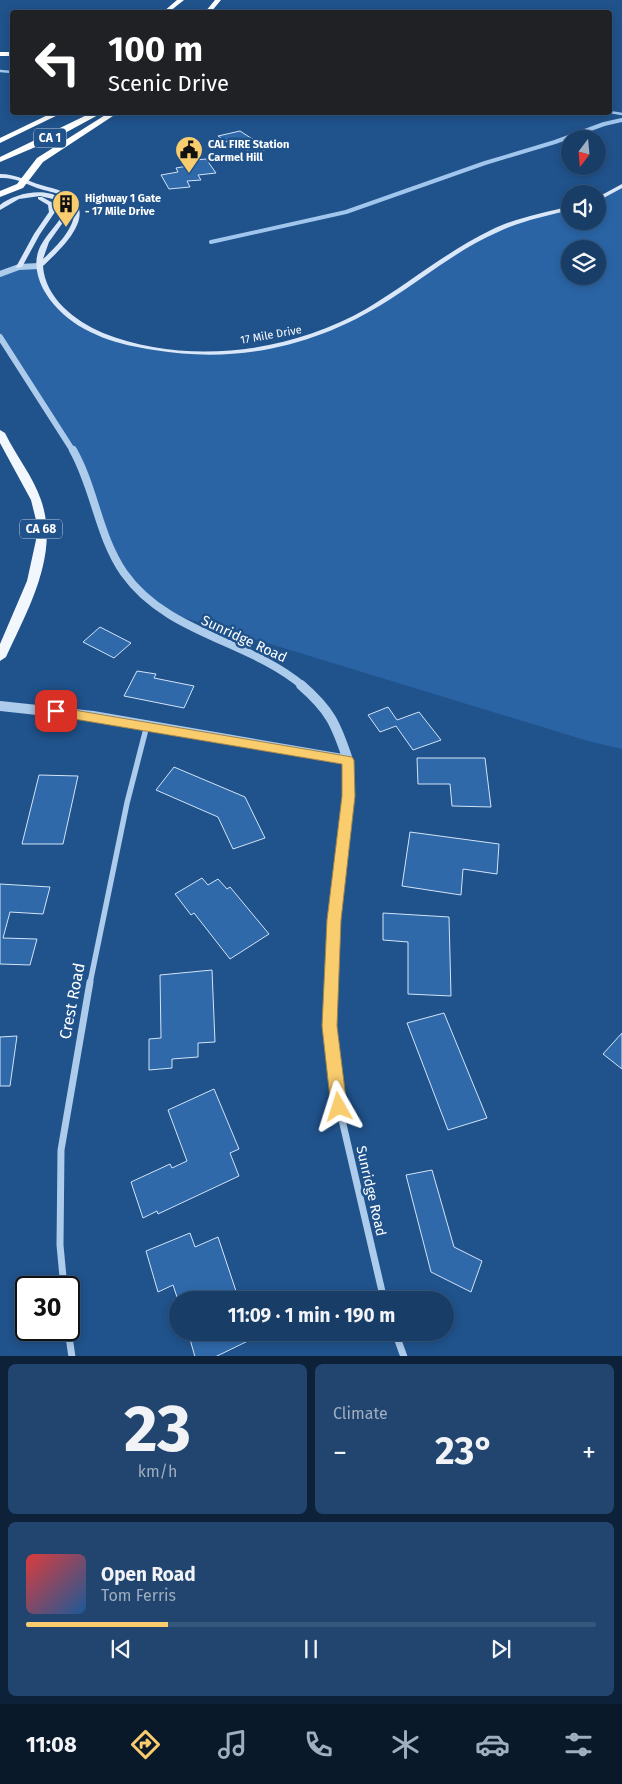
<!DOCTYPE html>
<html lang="en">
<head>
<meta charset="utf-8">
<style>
	:root { --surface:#183e68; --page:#21456e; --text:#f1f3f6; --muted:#9faec0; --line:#36577c; --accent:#f9cc6d }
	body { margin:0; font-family:"Fira Sans",sans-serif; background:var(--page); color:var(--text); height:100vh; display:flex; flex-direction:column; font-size:19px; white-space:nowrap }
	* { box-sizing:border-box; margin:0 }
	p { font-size:16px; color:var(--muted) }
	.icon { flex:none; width:28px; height:28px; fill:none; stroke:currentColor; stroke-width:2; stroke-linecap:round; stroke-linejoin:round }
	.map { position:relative; height:1356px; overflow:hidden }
	.drawer { display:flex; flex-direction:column; gap:8px; padding:8px; background:#0d2239; flex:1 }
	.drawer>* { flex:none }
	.guide { position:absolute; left:10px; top:10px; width:602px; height:105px; border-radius:5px; box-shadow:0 2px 8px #0003,0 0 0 1px var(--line); background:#202124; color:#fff; overflow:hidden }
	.needle { width:32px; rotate:196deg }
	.controls { position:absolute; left:561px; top:130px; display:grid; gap:10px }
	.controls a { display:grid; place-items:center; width:45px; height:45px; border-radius:50%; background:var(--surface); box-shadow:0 2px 8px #0003,0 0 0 1px var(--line); font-size:25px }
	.speed { position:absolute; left:15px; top:1276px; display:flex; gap:10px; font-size:25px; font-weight:700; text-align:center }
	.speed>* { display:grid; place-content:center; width:65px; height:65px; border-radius:50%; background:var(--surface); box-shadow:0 2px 8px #0003,0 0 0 1px var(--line); line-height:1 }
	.speed .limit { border:2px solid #111; border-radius:8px; background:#fff; color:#111 }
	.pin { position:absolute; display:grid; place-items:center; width:42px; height:42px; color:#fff; margin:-21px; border-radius:10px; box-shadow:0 2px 8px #0006 }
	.me { position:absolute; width:55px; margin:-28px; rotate:354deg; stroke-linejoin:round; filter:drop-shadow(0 0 4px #0008) }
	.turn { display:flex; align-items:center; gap:18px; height:105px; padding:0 15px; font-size:22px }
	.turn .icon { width:65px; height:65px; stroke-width:2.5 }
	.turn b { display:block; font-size:35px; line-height:42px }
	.big { font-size:38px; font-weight:700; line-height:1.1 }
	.drawer .card { flex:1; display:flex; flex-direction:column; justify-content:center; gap:8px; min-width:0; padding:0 18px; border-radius:8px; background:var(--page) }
	.drawer .dial { align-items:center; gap:0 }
	.dial b { font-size:65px; line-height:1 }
	.song { display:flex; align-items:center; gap:15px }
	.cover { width:60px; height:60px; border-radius:8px; background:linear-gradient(135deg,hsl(0 70% 55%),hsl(210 70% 35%)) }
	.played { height:5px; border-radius:2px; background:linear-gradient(90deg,var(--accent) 25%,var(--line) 25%) }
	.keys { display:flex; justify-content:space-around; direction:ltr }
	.heat { display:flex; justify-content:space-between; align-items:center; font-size:28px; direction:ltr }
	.drawer .tiles { flex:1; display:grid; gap:8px; grid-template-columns:1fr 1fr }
	.card:last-child { grid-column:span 2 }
	.trip { position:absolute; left:169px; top:1291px; width:285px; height:50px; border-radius:25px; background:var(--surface); box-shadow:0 2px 8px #0003,0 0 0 1px var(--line); font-weight:700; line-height:50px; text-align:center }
	.tab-bar { display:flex; height:80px; justify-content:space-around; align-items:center; background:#0a192a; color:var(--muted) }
	.tab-bar .icon { width:35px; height:35px }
	.tab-bar .on { color:var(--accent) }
	.tab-bar b { font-size:22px; color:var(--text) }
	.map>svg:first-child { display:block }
</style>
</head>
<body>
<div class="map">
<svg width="622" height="1357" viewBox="0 0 622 1357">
	<rect width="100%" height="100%" fill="#20528b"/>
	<!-- green -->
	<path fill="#2a64a4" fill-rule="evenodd" d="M 622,186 L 622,749 L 588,741 L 162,611 L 121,569 L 87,478 L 0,337 L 0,274 L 39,266 C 49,306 74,321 111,337 C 140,349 175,352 207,352 C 237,352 271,349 301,341 C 374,321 437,254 508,226 C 528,218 550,213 570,208 L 570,221 L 598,221 L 598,199 ZM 570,249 L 598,249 L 598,276 L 570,276 Z"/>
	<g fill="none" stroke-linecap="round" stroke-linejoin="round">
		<!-- stream-far1 -->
		<g stroke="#a0c6ed" stroke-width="2.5">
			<polyline points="0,71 12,72"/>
			<polyline points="610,112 622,114"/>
		</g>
		<!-- stream -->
		<polyline stroke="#a0c6ed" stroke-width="4" points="211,242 346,212 485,163 555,142 604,124 622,120"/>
	</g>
	<!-- building -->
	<g fill="#3069a9" stroke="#d2e4f8">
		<polygon points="240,131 268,149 251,153 232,141 227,142 218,136"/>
		<polygon points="206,159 216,173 198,175 201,180 187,181 190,187 169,189 161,175 178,172 176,168 188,166 186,161"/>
		<polygon points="100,627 131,643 114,658 83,642"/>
		<polygon points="137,671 156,674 154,678 194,686 184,708 124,696"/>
		<polygon points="388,707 397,720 419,712 441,740 413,750 396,726 380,732 368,715"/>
		<polygon points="417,758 485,758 491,807 452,806 450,784 418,784"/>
		<polygon points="174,767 245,797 265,838 233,849 218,817 156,790"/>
		<polygon points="39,775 78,776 63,844 22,844"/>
		<polygon points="410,832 499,844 497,874 463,869 461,895 402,886"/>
		<polygon points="202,878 208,885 218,879 227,889 230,887 269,934 230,959 194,913 191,915 175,894"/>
		<polygon points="0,884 50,887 43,914 10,912 3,938 37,939 30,965 0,964"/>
		<polygon points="383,913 449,917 451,996 408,994 408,942 383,940"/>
		<polygon points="212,970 215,1042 198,1043 198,1057 172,1059 172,1068 149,1070 149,1039 161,1038 160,975"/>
		<polygon points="444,1013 487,1118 448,1130 407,1023"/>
		<polygon points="622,1033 622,1069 603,1054"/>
		<polygon points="17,1036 10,1086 0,1086 0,1037"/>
		<polygon points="214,1089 239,1149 230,1153 239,1176 158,1214 157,1211 143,1218 131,1182 170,1164 172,1168 187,1161 168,1110"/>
		<polygon points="432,1170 454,1247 482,1261 471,1292 431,1272 406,1175"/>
		<polygon points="190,1233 195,1247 218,1237 239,1300 178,1300 173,1285 158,1292 146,1251"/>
		<polygon points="188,1332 250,1332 252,1339 215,1357 195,1357"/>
	</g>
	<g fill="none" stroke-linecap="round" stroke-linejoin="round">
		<!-- minor-far1 -->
		<g stroke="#adcbeb" stroke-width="5.5">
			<polyline points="90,983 127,803 147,725"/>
			<polyline points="332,983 334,920 349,796 348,760"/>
		</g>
		<!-- minor -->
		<g stroke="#adcbeb" stroke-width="7">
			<polyline points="332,982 330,1026 339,1107 384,1300"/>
			<polyline points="64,1288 60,1245 61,1150 90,982"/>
			<polyline points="68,1330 72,1357"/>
			<polyline points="395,1332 404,1357"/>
		</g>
		<!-- tertiary-far2 -->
		<g stroke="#adcbeb" stroke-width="6">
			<polyline points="0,274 19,267 39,266"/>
			<polyline points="0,337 73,451"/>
		</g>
		<!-- tertiary-far1 -->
		<path stroke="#adcbeb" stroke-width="8" d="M 73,450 C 95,489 98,535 124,573 C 167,634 249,640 303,686"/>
		<!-- tertiary -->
		<path stroke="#adcbeb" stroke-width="10" d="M 0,706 L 93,716 L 348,760 C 336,724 330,710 301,685"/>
		<!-- secondary -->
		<g fill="#d9e7f9" fill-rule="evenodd">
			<path d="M 0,174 C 16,174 27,181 41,185 C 50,188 59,189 67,194 C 100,214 60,250 43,266 C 45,298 75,321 103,333 C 187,366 289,353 366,309 C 408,284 446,252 491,230 C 515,218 544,213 570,206 L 570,210 C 546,216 521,221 498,232 C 459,249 425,277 389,300 C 317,346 239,364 154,350 C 120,345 83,335 58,309 C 42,293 29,267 41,245 C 47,234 57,225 63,214 L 62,206 L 57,200 L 40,196 L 19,199 L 0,210 L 0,205 C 18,190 65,183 69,214 L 49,242 L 43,259 C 58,245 91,214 63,196 C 55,192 46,191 37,188 C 24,183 14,177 0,178 Z"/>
			<polygon points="622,184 622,188 598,201 598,197"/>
			<polygon points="38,197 42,197 53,203 55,212 40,234 22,267 17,268 16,267 34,234 49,212 48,205 38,199"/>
		</g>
		<!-- primary -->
		<path fill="#f2f7fe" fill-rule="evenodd" d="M 0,430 L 5,433 C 16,456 33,476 41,500 C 60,554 28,609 6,657 L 0,661 L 0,644 L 27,581 L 36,540 L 36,520 L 31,500 L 0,443 Z"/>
		<!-- motorway -->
		<g fill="#fff" fill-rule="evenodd">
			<polygon points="177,0 184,0 169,12 163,12"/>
			<polygon points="215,0 221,0 211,12 205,12"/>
			<rect x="0" y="52" width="12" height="4"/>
			<polygon points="54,112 64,112 0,143 0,138"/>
			<polygon points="93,112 100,114 52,140 0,162 0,157"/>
			<polygon points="110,112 119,112 43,162 23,188 0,197 0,191 17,184 37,158"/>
		</g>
	</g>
	<!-- route -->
	<polygon fill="#f9cc6d" stroke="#a28547" points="56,707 352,757 354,760 355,796 341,920 337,1026 347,1107 344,1113 339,1115 333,1113 331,1107 322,1026 327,920 342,796 342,764 56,716 50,711"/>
	<!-- icons -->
	<defs>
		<symbol id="civic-pin" viewBox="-11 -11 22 30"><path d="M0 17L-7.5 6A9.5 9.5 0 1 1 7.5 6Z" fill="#f9cc6d" stroke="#20528b"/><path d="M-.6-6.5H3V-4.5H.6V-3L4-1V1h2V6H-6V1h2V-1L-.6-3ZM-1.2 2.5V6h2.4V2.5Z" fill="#111"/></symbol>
		<symbol id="building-pin" viewBox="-11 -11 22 30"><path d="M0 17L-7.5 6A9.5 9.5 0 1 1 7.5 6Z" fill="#f9cc6d" stroke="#20528b"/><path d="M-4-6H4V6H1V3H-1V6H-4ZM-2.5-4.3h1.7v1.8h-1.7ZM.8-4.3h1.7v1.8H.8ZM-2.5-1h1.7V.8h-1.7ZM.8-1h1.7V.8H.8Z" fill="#111"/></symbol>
	</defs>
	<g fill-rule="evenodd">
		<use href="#civic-pin" x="173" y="134" width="32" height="43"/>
		<use href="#building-pin" x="50" y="188" width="32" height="43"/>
	</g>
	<g text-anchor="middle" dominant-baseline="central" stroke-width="5" stroke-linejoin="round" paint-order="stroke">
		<!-- far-poi labels -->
		<g font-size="11" font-weight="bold" fill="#fff" stroke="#20528b" text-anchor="start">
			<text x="208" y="144">CAL FIRE Station<tspan x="208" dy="13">Carmel Hill</tspan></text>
			<text x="85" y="198">Highway 1 Gate<tspan x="85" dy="13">- 17 Mile Drive</tspan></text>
		</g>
		<!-- far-street labels -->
		<g font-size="11" fill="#fff" stroke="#20528b">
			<text transform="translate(271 335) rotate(-10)">17 Mile Drive</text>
		</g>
		<!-- shield labels -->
		<g fill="#20528b" stroke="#bccbdc" stroke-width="1">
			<rect x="34" y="128.5" width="32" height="19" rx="4"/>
			<rect x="20" y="519.5" width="42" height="19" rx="4"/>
		</g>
		<g font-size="12" font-weight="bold" fill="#fff">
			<text x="50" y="138">CA 1</text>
			<text x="41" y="529">CA 68</text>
		</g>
		<!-- street labels -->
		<g font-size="14" fill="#fff" stroke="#20528b">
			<text transform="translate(244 639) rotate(25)">Sunridge Road</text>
			<text transform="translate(371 1191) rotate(77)">Sunridge Road</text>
		</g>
		<!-- near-street labels -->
		<g font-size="16" fill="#fff" stroke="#20528b">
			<text transform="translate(72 1001) rotate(-79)">Crest Road</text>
		</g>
	</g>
</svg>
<div class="controls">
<a><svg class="needle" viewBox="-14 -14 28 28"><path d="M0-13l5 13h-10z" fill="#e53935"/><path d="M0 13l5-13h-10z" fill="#9faec0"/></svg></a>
<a><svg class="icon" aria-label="sound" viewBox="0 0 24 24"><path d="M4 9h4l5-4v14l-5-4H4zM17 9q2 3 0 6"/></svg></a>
<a><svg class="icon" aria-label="layers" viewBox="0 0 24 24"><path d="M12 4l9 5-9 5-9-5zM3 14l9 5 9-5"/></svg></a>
</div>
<div class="speed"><div class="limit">30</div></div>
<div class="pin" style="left:56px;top:711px;background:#d93025"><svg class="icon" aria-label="arrive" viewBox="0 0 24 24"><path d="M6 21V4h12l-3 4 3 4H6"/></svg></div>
<svg class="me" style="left:339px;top:1107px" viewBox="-20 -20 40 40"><path d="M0-17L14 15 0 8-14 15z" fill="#f9cc6d" stroke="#fff" stroke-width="4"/></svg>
<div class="trip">11:09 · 1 min · 190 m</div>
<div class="guide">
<div class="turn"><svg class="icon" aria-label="left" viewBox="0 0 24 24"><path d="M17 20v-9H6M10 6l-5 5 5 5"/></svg><div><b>100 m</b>Scenic Drive</div></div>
</div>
</div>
<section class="drawer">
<div class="tiles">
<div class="card dial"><b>23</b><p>km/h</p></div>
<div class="card"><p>Climate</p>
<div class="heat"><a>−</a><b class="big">23°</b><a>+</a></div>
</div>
<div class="card">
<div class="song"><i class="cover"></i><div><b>Open Road</b><p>Tom Ferris</p></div></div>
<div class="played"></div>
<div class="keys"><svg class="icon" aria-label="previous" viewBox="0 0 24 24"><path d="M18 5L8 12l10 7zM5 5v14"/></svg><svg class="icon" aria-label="pause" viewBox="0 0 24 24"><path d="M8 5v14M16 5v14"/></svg><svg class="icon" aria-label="next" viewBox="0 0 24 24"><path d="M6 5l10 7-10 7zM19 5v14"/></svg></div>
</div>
</div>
</section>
<nav class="tab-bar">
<b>11:08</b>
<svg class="icon on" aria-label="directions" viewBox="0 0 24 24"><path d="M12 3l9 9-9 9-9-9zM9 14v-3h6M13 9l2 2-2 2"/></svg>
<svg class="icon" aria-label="music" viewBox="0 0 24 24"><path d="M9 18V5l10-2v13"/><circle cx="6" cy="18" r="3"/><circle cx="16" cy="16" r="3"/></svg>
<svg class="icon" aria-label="phone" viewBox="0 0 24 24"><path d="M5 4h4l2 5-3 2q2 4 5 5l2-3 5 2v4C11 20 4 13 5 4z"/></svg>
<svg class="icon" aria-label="climate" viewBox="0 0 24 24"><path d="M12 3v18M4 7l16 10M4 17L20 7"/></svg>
<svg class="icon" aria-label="car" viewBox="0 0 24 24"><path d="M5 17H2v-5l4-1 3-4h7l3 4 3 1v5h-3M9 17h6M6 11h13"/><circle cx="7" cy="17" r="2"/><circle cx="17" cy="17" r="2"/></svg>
<svg class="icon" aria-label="filters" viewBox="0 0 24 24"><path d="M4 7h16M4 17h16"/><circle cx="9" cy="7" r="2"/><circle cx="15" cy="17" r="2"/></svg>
</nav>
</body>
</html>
